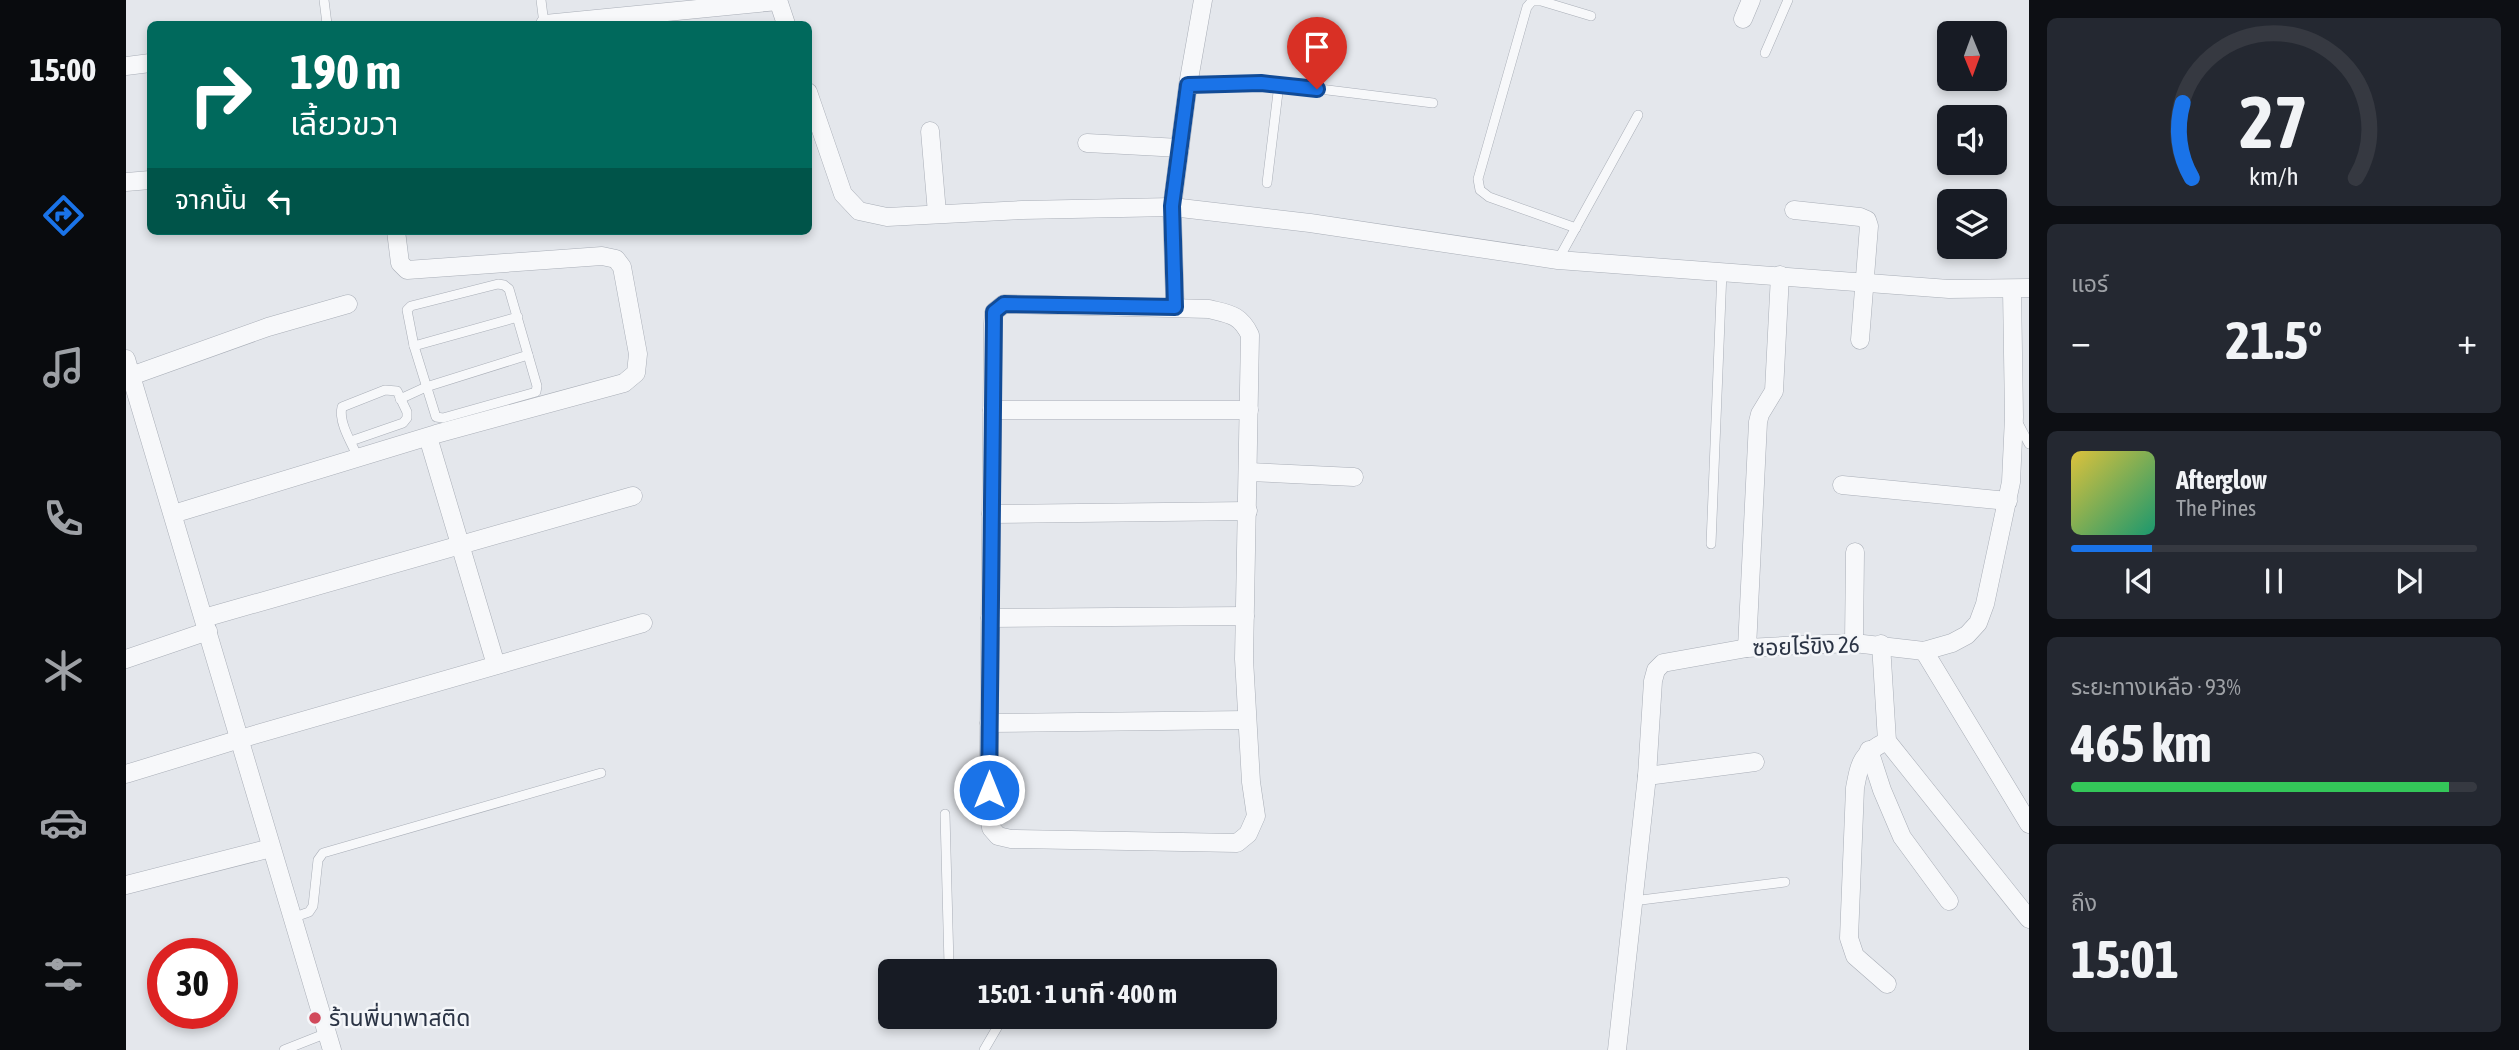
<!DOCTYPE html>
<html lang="th">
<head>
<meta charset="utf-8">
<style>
	:root { --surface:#171b24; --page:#242831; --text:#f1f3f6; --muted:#9ea1a6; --line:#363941; --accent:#1a73e8 }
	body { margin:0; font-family:"Asap Condensed","Noto Sans Thai",sans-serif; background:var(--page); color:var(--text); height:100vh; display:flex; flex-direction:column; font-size:26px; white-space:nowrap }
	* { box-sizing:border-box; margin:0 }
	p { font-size:23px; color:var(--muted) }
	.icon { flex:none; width:38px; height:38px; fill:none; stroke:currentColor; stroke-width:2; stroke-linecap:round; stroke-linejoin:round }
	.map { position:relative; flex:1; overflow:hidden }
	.details { display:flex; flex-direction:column; gap:18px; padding:18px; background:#0d0f14; width:490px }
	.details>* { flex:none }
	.banner { position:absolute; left:21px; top:21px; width:665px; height:214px; border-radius:10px; box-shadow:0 4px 10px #0003; background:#00695c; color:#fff; overflow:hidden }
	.needle { width:46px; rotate:179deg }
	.controls { position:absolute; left:1811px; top:21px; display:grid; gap:14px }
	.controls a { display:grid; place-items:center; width:70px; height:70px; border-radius:10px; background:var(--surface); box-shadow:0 4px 10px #0003; font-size:35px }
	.speed { position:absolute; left:21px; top:938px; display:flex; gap:14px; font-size:35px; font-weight:700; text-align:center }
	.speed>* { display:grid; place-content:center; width:91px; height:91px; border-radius:50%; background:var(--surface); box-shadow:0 4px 10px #0003; line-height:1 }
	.speed .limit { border:10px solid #d22; background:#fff; color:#111 }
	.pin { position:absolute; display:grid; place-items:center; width:60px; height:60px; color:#fff; margin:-72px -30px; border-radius:50% 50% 50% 0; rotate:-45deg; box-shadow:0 0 7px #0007 }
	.pin .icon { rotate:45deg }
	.me { position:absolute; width:77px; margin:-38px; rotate:0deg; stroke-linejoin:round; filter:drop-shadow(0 0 5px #0008) }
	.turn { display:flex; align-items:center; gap:24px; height:147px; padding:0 28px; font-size:32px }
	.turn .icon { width:91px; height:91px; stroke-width:2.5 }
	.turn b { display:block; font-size:49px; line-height:60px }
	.then { display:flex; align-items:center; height:66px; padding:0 28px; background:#0003; gap:14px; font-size:26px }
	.big { font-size:52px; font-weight:700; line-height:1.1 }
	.details .widget { flex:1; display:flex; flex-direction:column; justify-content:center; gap:10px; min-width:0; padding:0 24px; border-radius:10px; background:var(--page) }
	.details .dial { align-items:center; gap:0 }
	.dial svg { height:182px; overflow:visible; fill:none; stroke:var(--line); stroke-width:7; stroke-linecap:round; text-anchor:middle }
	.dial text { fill:var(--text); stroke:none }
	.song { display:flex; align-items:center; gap:21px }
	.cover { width:84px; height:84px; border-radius:10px; background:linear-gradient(135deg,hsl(50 70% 55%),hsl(160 70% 35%)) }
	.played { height:7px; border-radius:4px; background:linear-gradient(90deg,var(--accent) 20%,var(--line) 20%) }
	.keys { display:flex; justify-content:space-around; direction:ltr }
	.heat { display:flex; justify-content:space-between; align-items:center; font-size:38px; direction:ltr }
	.charge { height:10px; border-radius:5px; background:linear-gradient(90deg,#34c759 93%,var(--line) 0) }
	.trip { position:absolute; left:752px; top:959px; width:399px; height:70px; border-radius:10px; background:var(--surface); box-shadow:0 4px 10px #0003; font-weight:700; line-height:70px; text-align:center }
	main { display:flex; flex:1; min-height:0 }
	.menu { display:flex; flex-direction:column; width:126px; justify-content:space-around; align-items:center; background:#090b0e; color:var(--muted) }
	.menu .icon { width:49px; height:49px }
	.menu .active { color:var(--accent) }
	.menu b { font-size:32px; color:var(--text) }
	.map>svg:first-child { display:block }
</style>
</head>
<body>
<main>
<nav class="menu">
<b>15:00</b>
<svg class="icon active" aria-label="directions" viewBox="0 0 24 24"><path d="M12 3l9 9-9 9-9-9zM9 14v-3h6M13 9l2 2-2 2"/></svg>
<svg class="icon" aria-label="music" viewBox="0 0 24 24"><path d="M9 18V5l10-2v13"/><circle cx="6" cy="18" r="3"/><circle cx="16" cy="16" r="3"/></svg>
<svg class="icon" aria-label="phone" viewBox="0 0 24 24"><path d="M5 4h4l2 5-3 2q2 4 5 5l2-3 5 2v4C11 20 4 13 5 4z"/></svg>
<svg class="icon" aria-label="climate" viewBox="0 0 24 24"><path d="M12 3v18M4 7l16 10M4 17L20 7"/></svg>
<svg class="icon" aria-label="car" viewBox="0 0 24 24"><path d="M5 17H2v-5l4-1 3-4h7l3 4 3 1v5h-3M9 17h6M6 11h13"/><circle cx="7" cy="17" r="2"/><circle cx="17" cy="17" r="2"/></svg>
<svg class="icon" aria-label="filters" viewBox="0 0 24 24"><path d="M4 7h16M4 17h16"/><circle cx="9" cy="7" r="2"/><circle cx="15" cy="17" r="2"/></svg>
</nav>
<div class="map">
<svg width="1903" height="1050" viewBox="0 0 1903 1050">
	<rect width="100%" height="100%" fill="#e4e7ec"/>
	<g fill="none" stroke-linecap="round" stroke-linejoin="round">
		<defs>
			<g id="service">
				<polyline points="198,0 201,24"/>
				<polyline points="415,0 418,24"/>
				<polyline points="1639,53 1662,0"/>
				<polyline points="1062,85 1153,84 1307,103"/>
				<polyline points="1141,183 1153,84"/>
				<polyline points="1450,228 1363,197 1354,190 1352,179 1401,7 1406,1 1415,1 1465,16"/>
				<polyline points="1432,260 1512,115"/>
				<polygon points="372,284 378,285 383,289 411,386 410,392 317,418 310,417 288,346 281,310 285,306"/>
				<polyline points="288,346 392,317"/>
				<polyline points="274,399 300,387 402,355"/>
				<polyline points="1891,421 1903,444"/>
				<path d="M 225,441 L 277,423 L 281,418 L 281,412 L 271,391 L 259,390 L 216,407 C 212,422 226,444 232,457"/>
				<polyline points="1585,544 1596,271"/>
				<polyline points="819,814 823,965 826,971"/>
				<polyline points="1507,901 1659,882"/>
				<polyline points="166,918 183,912 187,906 192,860 197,853 475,773"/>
				<polyline points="158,1050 201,1033"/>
				<polyline points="858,1050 872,1026 872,1017"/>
			</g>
			<g id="minor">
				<polyline points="652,0 660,24"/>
				<polyline points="1617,19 1625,0"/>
				<polyline points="419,24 652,1"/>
				<polyline points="0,66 24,63"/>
				<polyline points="682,92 717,194 733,211 761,217 896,210 1046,207 1184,223 1432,260 1823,289 1903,288"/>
				<polyline points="804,131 811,213"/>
				<polyline points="961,143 1054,148"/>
				<polyline points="0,182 24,180"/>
				<polyline points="1668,210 1734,217 1741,220 1743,226 1734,340"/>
				<path d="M 878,304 L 1083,309 C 1103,314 1114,314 1124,335 L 1118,659 L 1125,782 L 1130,816 L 1122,834 L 1111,843 L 885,839 L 872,836 L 865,828 L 863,753 L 867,324 L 868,312 Z"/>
				<polyline points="1049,307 1046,207 1062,85 1077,0"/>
				<polyline points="0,359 206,1050"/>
				<polyline points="5,376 142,327 222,304"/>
				<polyline points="866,410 1123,410"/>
				<polyline points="302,437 370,665"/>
				<polyline points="1123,472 1228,477"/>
				<polyline points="1716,485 1882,501"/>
				<polyline points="47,514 310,434 498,383 510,373 512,354 496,267 490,259 476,256 281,270 274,263 270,231"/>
				<polyline points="865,514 1122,511"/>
				<polyline points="78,618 507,496"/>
				<polyline points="864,618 1119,616"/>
				<polyline points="1728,643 1729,552"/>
				<polyline points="1755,644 1761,741 1903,919"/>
				<polyline points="1621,648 1632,422 1634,414 1648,391 1654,275"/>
				<polyline points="1798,651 1903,824"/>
				<polyline points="0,659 82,631"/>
				<polyline points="863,723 1121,720"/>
				<polyline points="1743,750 1756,790 1776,837 1823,901"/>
				<polyline points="0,774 114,739 517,623"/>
				<polyline points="1521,776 1629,762"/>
				<polyline points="0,885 145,848"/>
				<path d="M 1761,984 L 1729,956 L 1723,938 L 1729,788 C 1734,761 1736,753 1761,741"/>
				<polyline points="1491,1050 1521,776 1527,681 1530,670 1537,663 1621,648 1677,645 1728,643 1798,651 1826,643 1841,635 1852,623 1859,604 1885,482 1888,417 1886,289"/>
			</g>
		</defs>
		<!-- service casing -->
		<use href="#service" stroke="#a9aeb7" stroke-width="10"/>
		<!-- minor casing -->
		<use href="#minor" stroke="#a9aeb7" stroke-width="19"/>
		<!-- service -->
		<use href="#service" stroke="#f7f8fa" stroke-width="9"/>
		<!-- minor -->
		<use href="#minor" stroke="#f7f8fa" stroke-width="18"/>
	</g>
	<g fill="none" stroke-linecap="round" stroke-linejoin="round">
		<defs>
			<polyline id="route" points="863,790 868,312 878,304 1049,307 1046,206 1062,85 1135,83 1191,89"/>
		</defs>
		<!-- route casing -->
		<use href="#route" stroke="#114b97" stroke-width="18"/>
		<!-- route -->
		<use href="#route" stroke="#1a73e8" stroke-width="12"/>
	</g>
	<!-- markers -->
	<circle fill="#d1495b" stroke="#f4f6f9" stroke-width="2.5" cx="189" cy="1018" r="7"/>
	<g text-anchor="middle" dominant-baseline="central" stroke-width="5" stroke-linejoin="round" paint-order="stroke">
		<!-- street labels -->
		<g font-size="23" fill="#2b3445" stroke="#f4f6f9">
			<text transform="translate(1680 646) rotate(-2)">ซอยไร่ขิง 26</text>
		</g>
		<!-- poi labels -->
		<g font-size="23" fill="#2b3445" stroke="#f4f6f9" text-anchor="start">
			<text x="203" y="1018">ร้านพี่นาพาสติด</text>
		</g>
	</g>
</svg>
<div class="controls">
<a><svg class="needle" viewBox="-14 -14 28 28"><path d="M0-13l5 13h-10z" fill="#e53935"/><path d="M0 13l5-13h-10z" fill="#9ea1a6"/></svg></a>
<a><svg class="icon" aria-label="sound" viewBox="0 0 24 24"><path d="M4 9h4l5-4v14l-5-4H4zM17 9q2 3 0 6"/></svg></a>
<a><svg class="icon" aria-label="layers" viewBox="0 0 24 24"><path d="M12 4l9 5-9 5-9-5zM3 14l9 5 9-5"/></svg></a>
</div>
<div class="speed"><div class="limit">30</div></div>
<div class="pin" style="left:1191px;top:89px;background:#d93025"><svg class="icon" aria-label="arrive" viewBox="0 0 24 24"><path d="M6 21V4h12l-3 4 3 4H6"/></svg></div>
<svg class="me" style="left:863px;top:790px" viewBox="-20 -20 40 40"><circle r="17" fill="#1a73e8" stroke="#fff" stroke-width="3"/><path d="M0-11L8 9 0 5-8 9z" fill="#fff"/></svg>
<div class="trip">15:01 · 1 นาที · 400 m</div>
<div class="banner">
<div class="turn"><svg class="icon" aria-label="right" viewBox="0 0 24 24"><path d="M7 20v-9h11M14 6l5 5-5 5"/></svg><div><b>190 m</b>เลี้ยวขวา</div></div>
<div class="then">จากนั้น<svg class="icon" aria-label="left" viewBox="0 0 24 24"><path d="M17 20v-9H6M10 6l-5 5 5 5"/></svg></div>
</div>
</div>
<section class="details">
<div class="widget dial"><svg viewBox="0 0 100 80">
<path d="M14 69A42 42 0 1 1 86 69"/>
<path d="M14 69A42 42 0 0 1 10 36" stroke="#1a73e8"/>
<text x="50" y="56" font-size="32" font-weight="700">27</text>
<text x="50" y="72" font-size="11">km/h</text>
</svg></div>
<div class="widget"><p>แอร์</p>
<div class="heat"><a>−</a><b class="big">21.5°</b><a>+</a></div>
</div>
<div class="widget">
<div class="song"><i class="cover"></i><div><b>Afterglow</b><p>The Pines</p></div></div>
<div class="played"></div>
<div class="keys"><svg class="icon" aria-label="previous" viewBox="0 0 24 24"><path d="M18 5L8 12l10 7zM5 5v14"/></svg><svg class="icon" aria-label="pause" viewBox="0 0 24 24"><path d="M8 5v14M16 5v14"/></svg><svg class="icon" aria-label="next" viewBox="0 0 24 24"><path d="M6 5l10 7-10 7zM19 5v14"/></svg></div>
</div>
<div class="widget"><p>ระยะทางเหลือ · 93%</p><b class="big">465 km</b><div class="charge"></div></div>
<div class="widget"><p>ถึง</p><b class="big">15:01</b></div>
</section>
</main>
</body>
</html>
